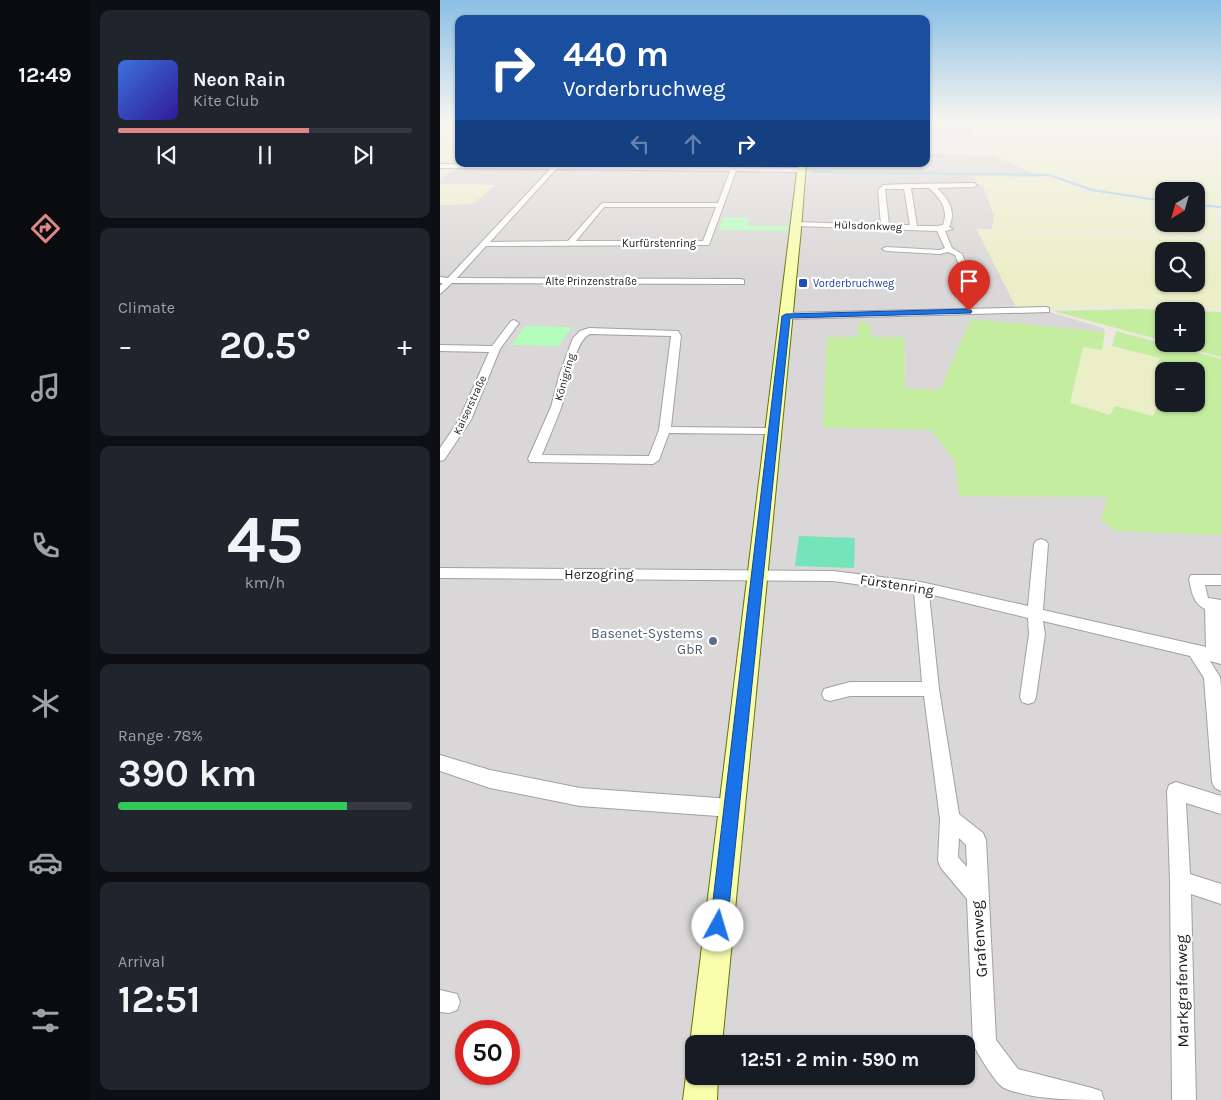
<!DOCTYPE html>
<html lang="en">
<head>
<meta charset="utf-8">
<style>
	:root { --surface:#171b24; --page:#20242c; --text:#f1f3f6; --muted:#9ea1a6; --line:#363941; --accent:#dd8787 }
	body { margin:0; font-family:Karla,sans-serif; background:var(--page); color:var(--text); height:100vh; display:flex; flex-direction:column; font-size:19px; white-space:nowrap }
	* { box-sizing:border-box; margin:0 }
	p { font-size:16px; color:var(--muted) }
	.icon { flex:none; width:28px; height:28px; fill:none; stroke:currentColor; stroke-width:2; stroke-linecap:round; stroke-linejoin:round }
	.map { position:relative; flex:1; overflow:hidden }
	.side { display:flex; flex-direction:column; gap:10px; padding:10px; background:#0d0f14; width:350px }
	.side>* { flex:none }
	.hud { position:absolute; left:15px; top:15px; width:475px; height:152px; border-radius:10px; box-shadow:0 1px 4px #0004; background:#1a4fa0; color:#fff; overflow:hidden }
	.needle { width:32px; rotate:217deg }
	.controls { position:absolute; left:715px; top:182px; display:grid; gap:10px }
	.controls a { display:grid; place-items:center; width:50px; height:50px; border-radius:10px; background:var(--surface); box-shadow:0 1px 4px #0004; font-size:25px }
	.speed { position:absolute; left:15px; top:1020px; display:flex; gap:10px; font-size:25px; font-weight:700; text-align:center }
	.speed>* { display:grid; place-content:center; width:65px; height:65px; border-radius:50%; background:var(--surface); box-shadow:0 1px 4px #0004; line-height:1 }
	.speed .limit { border:8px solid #d22; background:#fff; color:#111 }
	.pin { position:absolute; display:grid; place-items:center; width:42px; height:42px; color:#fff; margin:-51px -21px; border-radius:50% 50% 50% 0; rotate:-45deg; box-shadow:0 0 5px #0007 }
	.pin .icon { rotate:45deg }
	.me { position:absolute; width:55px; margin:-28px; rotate:6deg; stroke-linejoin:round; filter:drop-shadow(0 0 4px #0008) }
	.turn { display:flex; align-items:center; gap:18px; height:105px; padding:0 25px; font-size:22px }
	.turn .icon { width:65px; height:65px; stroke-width:2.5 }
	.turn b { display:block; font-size:35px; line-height:42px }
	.lanes { display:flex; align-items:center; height:48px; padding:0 25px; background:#0003; justify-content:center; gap:25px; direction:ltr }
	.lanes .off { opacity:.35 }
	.big { font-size:38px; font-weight:700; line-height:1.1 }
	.side .widget { flex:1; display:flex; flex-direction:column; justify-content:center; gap:8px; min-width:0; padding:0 18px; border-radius:10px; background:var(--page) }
	.side .dial { align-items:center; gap:0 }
	.dial b { font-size:65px; line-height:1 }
	.song { display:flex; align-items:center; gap:15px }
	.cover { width:60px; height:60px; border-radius:8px; background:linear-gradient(135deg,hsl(220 70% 55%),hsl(250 70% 35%)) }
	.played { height:5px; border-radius:2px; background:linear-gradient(90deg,var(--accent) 65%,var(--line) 65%) }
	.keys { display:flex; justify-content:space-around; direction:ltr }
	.heat { display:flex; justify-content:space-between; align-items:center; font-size:28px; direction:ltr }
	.charge { height:8px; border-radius:4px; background:linear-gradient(90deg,#34c759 78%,var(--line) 0) }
	.trip { position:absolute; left:245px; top:1035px; width:290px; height:50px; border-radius:10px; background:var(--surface); box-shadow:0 1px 4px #0004; font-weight:700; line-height:50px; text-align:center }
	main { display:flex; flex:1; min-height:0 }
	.menu { display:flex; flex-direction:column; width:90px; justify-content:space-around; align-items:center; background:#090b0e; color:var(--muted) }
	.menu .icon { width:35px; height:35px }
	.menu .active { color:var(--accent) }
	.menu b { font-size:22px; color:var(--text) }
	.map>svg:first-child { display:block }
</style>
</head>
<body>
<main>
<nav class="menu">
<b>12:49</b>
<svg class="icon active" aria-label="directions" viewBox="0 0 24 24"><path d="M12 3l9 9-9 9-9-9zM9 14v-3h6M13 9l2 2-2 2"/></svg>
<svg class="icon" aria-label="music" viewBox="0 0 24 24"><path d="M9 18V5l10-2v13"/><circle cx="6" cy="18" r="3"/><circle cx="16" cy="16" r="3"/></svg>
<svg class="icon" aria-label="phone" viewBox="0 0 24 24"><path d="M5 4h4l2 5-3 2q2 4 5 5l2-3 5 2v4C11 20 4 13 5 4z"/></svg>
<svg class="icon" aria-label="climate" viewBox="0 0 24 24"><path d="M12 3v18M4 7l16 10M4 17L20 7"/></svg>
<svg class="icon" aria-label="car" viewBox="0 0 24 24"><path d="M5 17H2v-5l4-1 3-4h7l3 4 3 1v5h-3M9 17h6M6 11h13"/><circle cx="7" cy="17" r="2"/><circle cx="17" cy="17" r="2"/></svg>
<svg class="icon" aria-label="filters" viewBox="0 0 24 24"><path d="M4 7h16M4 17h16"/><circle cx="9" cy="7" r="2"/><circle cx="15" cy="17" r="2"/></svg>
</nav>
<section class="side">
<div class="widget">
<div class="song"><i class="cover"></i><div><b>Neon Rain</b><p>Kite Club</p></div></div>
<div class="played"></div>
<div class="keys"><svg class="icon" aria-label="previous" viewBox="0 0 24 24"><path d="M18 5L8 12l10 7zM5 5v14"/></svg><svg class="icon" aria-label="pause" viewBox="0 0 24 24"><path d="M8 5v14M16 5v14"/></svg><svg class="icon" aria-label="next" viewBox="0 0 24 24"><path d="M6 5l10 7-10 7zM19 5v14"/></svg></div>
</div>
<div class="widget"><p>Climate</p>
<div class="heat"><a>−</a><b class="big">20.5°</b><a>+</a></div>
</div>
<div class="widget dial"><b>45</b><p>km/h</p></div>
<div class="widget"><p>Range · 78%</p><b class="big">390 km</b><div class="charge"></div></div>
<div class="widget"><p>Arrival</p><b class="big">12:51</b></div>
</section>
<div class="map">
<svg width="781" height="1100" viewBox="0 0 781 1100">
	<rect width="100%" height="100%" fill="#ede9df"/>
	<!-- residential -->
	<g fill="#d9d7d7" fill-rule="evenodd">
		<polygon points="486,122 527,122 535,138 486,137"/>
		<path d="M 486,154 L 553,155 L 601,177 L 534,177 L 538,185 L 543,185 L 554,216 L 552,229 L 537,229 L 577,309 L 606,311 L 663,328 L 665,332 L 531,320 L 500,390 L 465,388 L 464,337 L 431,337 L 418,322 L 419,337 L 387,337 L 384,427 L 492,430 L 515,462 L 520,496 L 668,497 L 676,531 L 781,535 L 781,1100 L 0,1100 L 0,205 L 32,204 L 56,185 L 0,184 L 0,180 L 15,168 L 165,169 L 170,164 L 486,164 ZM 26,1031 L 69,1031 L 69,1074 L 26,1074 ZM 254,1044 L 526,1044 L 526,1076 L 254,1076 Z"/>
	</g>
	<!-- farmland -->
	<g fill="#ebefc7" fill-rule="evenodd">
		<polygon points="0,122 19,122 19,164 170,164 168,166 0,165"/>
		<polygon points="529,122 781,122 781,204 756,203 756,191 724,191 724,198 652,188 622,176 597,171 561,158 541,143"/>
		<polygon points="534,176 601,177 660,195 724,203 724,224 756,224 756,208 776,210 779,236 552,229 554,216 543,185 538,185"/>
		<polygon points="0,184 56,185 32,204 0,205"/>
		<path d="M 537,230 L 781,239 L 781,309 L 674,306 L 577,309 ZM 724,251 L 756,251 L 756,284 L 724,284 Z"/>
		<polygon points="663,344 720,358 715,370 724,374 724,395 713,416 675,406 670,415 630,403 643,347 662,349"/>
	</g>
	<!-- grass -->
	<g fill="#c4ed9f">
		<polygon points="698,309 781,312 781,357 733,344 756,344 756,311 724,311 724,341 613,311"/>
		<polygon points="531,319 665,332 662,350 643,347 630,403 670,415 675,406 713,416 724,395 724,404 756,404 756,371 724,371 724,374 715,370 720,358 672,346 676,331 781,359 781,535 676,531 661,521 667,497 519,496 515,462 492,430 383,427 387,337 418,337 418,322 430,323 431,337 464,337 465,388 500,390"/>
	</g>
	<!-- park -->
	<g fill="#b5fdbc">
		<polygon points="283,217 309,218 307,226 349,226 348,231 279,230"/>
		<polygon points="85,326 132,327 119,346 71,345"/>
	</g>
	<!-- pitch -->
	<polygon fill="#75e4bb" points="359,536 415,538 414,568 355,566"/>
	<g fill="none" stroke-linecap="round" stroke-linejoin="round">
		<!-- stream -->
		<g stroke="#9bcfdf" stroke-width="2">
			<polyline points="372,172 609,175 652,190 724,201"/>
			<polyline points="756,205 781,207"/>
		</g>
		<defs>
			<g id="street">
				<path d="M 0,164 L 361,168 L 364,170 L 361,172 L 296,171 L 269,245 L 46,246 L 17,278 L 301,279 L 304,280 L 304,284 L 12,283 L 0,294 L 0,286 L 3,283 L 0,283 L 0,277 L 8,278 L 110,169 L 0,168 ZM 116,169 L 290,171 L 278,203 L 162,203 L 128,241 L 50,242 ZM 164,207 L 276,207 L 263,241 L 136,241 Z"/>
				<path d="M 467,184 L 534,183 L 537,185 L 534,187 L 497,188 C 508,199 517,211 509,227 L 513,229 L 505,231 L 512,248 L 522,254 L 530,273 L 529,275 L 523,275 L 515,255 L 508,252 L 500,254 L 446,251 L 442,249 L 446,247 L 499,250 L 505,248 L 497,231 L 357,226 L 353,224 L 357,222 L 441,225 L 438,190 L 443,185 ZM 471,188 L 489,188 C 500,198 509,209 503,225 L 497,226 L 477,226 ZM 445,189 L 464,189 L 470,225 L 449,225 Z"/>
				<polygon points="606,307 609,308 609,312 346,319 341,316 346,313"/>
				<polygon points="74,320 79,323 60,349 31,420 4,460 0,461 0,448 19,420 49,352 0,351 0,345 52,346 71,321"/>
				<path d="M 149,328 L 238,331 L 241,336 L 231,427 L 333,428 L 339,431 L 333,434 L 229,433 L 219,460 L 213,464 L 90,462 L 88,459 L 111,407 L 120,373 L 133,338 L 140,331 ZM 150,334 L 231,336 L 219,430 L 209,456 L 102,455 C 108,440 115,424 121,408 C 127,392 134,340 150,334 Z"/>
				<path d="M 601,539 L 606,541 L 608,544 L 603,610 L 766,647 L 765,609 C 752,602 752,592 749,579 L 751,575 L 781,575 L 781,585 L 765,585 L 768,598 L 781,600 L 781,664 L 770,661 L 780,677 L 781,686 L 781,791 L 775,788 L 772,782 L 764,678 L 750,656 L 603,621 L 605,634 L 596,697 L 594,702 L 588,704 L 582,702 L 580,697 L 589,634 L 588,618 L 489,594 L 499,689 L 519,814 L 543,833 L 546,840 L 556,1040 L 578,1069 L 652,1088 L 661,1091 L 664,1100 C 634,1100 591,1100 564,1088 C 555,1083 538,1054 533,1044 L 527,899 L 501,868 L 498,861 L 500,819 L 484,696 L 410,696 L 390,701 L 384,699 L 382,694 L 384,689 L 410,682 L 482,682 L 474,592 L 393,581 L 0,578 L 0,568 L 393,571 L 481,582 L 588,606 L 594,544 L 596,541 ZM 519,838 L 526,845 L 527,867 L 518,857 Z"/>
				<polygon points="0,755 50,770 140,788 291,799 298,801 300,808 298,815 291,817 140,806 50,788 0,771"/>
				<polygon points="736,782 781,796 781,814 746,803 750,874 781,884 781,904 751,894 756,1100 732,1100 730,881 727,791 729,785"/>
				<polygon points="0,990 17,994 20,1002 17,1010 9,1013 0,1012"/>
			</g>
			<g id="secondary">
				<polygon points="358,164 366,164 361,229 282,1044 254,1044 254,1053 250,1044"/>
				<polygon points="254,1063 254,1076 278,1076 277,1100 243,1100 246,1076 250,1064"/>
			</g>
		</defs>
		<!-- street casing -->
		<use href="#street" stroke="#a1a1a1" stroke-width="2"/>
		<!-- secondary casing -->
		<use href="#secondary" stroke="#657300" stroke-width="2"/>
		<!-- street -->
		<use href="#street" fill="#fff" fill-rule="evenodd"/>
		<!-- secondary -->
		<use href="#secondary" fill="#f9feac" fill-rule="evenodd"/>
	</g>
	<!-- sky -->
	<linearGradient id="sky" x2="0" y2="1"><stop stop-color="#89bfe4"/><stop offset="0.44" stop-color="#f7f5f1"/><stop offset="1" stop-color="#f7f5f1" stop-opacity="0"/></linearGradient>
	<rect width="781" height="276" fill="url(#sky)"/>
	<!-- route -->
	<polygon fill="#1a73e8" stroke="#114b97" points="529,309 532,311 531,313 350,318 287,926 284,932 278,935 272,932 270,926 342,316 346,314"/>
	<!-- markers -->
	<rect fill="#1a4fb4" stroke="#fff" stroke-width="2" x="358" y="278" width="10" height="10" rx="2.5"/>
	<circle fill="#5c6f8a" stroke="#fff" stroke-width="2" cx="273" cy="641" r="5"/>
	<g text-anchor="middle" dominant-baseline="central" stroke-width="4.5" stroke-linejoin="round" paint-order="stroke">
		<!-- far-street labels -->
		<g font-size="11" fill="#1a1a1a" stroke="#fff">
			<text transform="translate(428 226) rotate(2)">Hülsdonkweg</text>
			<text x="219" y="243">Kurfürstenring</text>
			<text x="151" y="281">Alte Prinzenstraße</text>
			<text transform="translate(125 377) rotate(-74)">Königring</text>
			<text transform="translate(30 405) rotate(-65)">Kaiserstraße</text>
		</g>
		<!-- far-transit labels -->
		<g font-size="11" fill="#164399" stroke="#fff" text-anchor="start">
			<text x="373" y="283">Vorderbruchweg</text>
		</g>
		<!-- street labels -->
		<g font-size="14" fill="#1a1a1a" stroke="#fff">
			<text x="159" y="574">Herzogring</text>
			<text transform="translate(457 585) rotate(9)">Fürstenring</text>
		</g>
		<!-- service labels -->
		<g font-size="14" fill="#4e5e75" stroke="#fff" text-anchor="end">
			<text x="263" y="633">Basenet-Systems<tspan x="263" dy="16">GbR</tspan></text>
		</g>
		<!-- near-street labels -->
		<g font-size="16" fill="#1a1a1a" stroke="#fff">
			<text transform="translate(539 939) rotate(-94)">Grafenweg</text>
			<text transform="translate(742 991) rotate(-91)">Markgrafenweg</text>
		</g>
	</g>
</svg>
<div class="controls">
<a><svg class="needle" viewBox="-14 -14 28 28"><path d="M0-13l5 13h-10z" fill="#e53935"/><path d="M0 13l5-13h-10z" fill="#9ea1a6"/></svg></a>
<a><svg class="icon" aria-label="search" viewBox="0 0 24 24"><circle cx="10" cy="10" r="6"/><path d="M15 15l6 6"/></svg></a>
<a>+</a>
<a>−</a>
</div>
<div class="speed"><div class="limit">50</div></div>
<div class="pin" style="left:529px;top:311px;background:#d93025"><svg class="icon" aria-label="arrive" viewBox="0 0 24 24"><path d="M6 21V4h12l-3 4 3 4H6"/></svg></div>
<svg class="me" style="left:278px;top:926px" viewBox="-20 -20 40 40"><circle r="19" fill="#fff"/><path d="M0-13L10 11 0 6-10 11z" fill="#1a73e8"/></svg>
<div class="trip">12:51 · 2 min · 590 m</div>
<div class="hud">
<div class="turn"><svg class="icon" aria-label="right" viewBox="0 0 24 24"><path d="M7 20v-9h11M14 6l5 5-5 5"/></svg><div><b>440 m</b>Vorderbruchweg</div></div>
<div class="lanes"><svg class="icon off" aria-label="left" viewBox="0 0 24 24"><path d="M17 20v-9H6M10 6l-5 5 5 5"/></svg><svg class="icon off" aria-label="ahead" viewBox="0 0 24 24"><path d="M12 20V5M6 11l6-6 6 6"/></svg><svg class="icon" aria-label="right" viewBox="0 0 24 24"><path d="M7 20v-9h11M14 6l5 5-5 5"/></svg></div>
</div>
</div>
</main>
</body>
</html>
